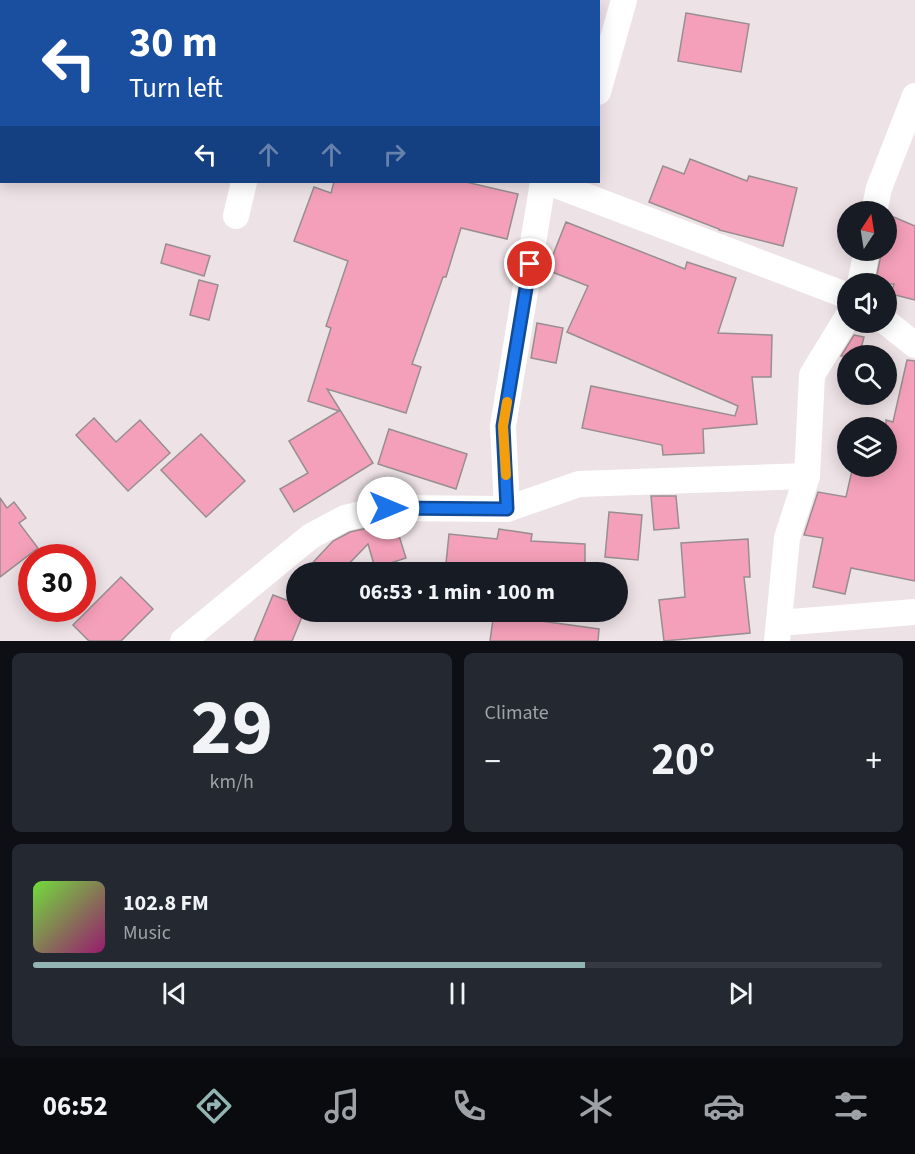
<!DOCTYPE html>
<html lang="en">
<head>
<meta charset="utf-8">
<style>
	:root { --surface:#171b24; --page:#242831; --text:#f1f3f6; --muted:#9ea1a6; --line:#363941; --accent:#92b4b2 }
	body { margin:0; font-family:"Source Sans 3",sans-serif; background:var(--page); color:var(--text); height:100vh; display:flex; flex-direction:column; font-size:22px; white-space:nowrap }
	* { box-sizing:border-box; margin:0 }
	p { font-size:20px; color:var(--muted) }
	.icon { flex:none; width:33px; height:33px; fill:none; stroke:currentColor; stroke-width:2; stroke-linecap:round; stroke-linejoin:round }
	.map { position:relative; height:641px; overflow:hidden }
	.panel { display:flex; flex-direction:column; gap:12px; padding:12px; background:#0d0f14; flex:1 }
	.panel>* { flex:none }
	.hud { position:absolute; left:0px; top:0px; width:600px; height:183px; box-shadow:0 3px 15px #0003; background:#1a4fa0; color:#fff; overflow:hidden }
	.needle { width:39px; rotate:12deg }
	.fabs { position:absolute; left:837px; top:201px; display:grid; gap:12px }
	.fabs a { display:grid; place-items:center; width:60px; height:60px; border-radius:50%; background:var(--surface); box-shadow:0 3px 15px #0003; font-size:30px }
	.speed { position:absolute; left:18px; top:544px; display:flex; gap:12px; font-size:30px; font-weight:700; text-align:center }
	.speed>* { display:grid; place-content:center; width:78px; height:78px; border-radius:50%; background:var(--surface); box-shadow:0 3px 15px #0003; line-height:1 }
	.speed .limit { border:9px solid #d22; background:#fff; color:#111 }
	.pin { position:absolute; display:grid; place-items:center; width:51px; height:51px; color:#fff; margin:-26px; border:3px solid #fff; border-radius:50%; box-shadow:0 2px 6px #0007 }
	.me { position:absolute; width:66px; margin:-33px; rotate:90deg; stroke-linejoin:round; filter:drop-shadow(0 0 4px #0008) }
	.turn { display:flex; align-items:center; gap:21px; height:126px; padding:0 30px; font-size:27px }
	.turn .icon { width:78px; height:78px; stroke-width:2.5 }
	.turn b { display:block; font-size:42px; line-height:51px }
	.lanes { display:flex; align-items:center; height:57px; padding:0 30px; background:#0003; justify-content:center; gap:30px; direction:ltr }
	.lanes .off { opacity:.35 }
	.big { font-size:45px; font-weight:700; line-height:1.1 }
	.panel .tile { flex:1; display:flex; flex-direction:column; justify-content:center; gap:9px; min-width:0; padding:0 21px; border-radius:9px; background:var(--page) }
	.panel .dial { align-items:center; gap:0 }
	.dial b { font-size:78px; line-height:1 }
	.song { display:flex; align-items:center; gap:18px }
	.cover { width:72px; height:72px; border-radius:9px; background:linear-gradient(135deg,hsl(100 70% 55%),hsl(320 70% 35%)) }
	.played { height:6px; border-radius:3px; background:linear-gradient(90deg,var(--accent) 65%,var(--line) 65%) }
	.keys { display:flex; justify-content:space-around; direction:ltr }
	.heat { display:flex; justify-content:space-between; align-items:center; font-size:33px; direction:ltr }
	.panel .tiles { flex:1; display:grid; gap:12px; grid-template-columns:1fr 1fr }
	.tile:last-child { grid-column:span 2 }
	.trip { position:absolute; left:286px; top:562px; width:342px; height:60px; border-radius:30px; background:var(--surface); box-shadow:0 3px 15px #0003; font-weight:700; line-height:60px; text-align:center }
	.tabs { display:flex; height:96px; justify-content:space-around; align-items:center; background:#090b0e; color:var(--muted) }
	.tabs .icon { width:42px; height:42px }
	.tabs .active { color:var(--accent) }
	.tabs b { font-size:27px; color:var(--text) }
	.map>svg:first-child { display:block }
</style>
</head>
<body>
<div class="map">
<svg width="915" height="641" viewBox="0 0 915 641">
	<rect width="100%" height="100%" fill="#ede2e5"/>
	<!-- building -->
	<g fill="#f5a0ba" stroke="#988e91" stroke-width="1.5">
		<polygon points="686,13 749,24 741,72 678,61"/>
		<polygon points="690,159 747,181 749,176 797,188 783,246 719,230 719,229 649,202 663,166 684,174"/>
		<polygon points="334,182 466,182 518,194 507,239 461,228 446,277 443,277 412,364 421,367 406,413 327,389 373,463 294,512 280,489 308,473 289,441 339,411 308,401 331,328 326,326 348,261 294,241 314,187 331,193"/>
		<polygon points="889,215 915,226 915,300 891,294 894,284 875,284 882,250 886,250 886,220"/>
		<polygon points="566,222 685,269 687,262 736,278 718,333 772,335 771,377 752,377 757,424 703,429 704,453 663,455 662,445 582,428 591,386 735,416 738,406 567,332 588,286 547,270"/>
		<polygon points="166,244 210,256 204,276 161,263"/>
		<polygon points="199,280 218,285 209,320 190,315"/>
		<polygon points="537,323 563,328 556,363 531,358"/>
		<polygon points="854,335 864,337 859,356 841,356"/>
		<polygon points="907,360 915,361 915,581 851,568 845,594 813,587 823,538 804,535 818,492 846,497 853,466 886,466 886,420 893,422"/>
		<polygon points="94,418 116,442 140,420 170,453 128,491 76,435"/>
		<polygon points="389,429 467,454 456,489 378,464"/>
		<polygon points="201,434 245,481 206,517 161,470"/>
		<polygon points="651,496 676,496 679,528 654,530"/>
		<polygon points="0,498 7,508 14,502 26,518 19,523 38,548 0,577"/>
		<polygon points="609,512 642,515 638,560 605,557"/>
		<polygon points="390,523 395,523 406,558 375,568 368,544 340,573 303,573 333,541 350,532"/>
		<polygon points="499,529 532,534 531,541 585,544 585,573 445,573 449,534 497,539"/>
		<polygon points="748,539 750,577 744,577 750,633 664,641 659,600 685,597 681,543"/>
		<polygon points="121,577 153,609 121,641 89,641 73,625"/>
		<polygon points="273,595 297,604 297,612 304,612 292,641 254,641"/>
		<polygon points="494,612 535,612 534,620 599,629 598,641 490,641"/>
	</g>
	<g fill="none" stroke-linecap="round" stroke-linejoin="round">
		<!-- minor -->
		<g stroke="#fff" stroke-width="26">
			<polyline points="101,0 102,2"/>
			<polyline points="320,2 320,0"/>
			<polyline points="598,92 624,0"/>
			<polyline points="548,182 848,296"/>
			<polyline points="874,212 879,188 915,96"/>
			<polyline points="236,216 244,182"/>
			<polyline points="860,284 867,250"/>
			<polyline points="886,322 915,345"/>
			<polyline points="507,509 503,426 543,182"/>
			<polyline points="779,623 915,612"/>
			<polyline points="183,641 311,536 345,518 388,508 507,509 579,484 807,476"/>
			<polyline points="777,641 787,538 807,476 812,375 848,316"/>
		</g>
	</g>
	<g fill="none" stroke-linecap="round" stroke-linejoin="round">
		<defs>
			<polyline id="route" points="388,508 507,509 503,426 530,264"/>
		</defs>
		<!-- route casing -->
		<use href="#route" stroke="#114b97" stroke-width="15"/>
		<!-- route -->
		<use href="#route" stroke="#1a73e8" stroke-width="10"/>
		<!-- slow -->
		<polyline stroke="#f59e0b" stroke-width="10" points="506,475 503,426 507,402"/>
	</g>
</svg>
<div class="fabs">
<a><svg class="needle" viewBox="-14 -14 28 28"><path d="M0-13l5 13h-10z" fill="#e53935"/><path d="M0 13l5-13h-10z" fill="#9ea1a6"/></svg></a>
<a><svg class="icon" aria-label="sound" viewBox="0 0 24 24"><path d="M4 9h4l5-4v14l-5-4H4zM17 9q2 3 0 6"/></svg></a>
<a><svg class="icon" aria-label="search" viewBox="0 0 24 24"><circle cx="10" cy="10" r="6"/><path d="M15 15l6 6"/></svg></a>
<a><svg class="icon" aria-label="layers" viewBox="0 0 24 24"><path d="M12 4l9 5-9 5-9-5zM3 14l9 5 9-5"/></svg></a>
</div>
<div class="speed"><div class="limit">30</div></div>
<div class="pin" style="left:530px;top:264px;background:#d93025"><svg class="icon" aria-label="arrive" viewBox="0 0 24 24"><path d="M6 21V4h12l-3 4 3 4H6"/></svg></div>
<svg class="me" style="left:388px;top:508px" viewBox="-20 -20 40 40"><circle r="19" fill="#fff"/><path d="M0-13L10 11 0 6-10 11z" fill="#1a73e8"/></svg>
<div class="trip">06:53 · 1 min · 100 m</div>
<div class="hud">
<div class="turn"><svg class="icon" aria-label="left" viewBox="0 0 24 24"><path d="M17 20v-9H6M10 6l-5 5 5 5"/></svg><div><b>30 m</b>Turn left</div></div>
<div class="lanes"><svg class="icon" aria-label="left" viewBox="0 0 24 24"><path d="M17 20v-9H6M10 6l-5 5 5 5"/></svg><svg class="icon off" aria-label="ahead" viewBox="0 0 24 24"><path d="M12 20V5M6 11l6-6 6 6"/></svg><svg class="icon off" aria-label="ahead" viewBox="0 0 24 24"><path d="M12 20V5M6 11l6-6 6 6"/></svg><svg class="icon off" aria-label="right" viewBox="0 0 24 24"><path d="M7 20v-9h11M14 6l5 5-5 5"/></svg></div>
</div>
</div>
<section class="panel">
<div class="tiles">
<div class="tile dial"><b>29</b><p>km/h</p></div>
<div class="tile"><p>Climate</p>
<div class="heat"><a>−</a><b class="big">20°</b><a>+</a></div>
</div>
<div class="tile">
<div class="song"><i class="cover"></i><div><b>102.8 FM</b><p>Music</p></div></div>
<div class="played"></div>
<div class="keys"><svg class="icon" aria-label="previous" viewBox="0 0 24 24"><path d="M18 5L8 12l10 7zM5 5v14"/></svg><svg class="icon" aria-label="pause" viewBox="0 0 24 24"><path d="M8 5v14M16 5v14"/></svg><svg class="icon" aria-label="next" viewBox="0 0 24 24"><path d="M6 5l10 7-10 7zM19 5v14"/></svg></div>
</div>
</div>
</section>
<nav class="tabs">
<b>06:52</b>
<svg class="icon active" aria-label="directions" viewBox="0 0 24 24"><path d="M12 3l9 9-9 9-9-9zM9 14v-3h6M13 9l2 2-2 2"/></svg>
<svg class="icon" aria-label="music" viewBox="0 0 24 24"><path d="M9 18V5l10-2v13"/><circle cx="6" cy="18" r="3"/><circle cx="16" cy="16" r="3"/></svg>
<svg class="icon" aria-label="phone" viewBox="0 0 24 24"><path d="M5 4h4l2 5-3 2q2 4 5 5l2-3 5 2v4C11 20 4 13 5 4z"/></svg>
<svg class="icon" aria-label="climate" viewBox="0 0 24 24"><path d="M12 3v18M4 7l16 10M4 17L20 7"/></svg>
<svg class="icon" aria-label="car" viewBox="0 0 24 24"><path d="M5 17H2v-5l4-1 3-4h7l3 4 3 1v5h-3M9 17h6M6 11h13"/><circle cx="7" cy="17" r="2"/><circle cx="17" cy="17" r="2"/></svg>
<svg class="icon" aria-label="filters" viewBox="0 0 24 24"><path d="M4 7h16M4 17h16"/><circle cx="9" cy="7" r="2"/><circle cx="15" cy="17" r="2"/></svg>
</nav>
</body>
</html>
